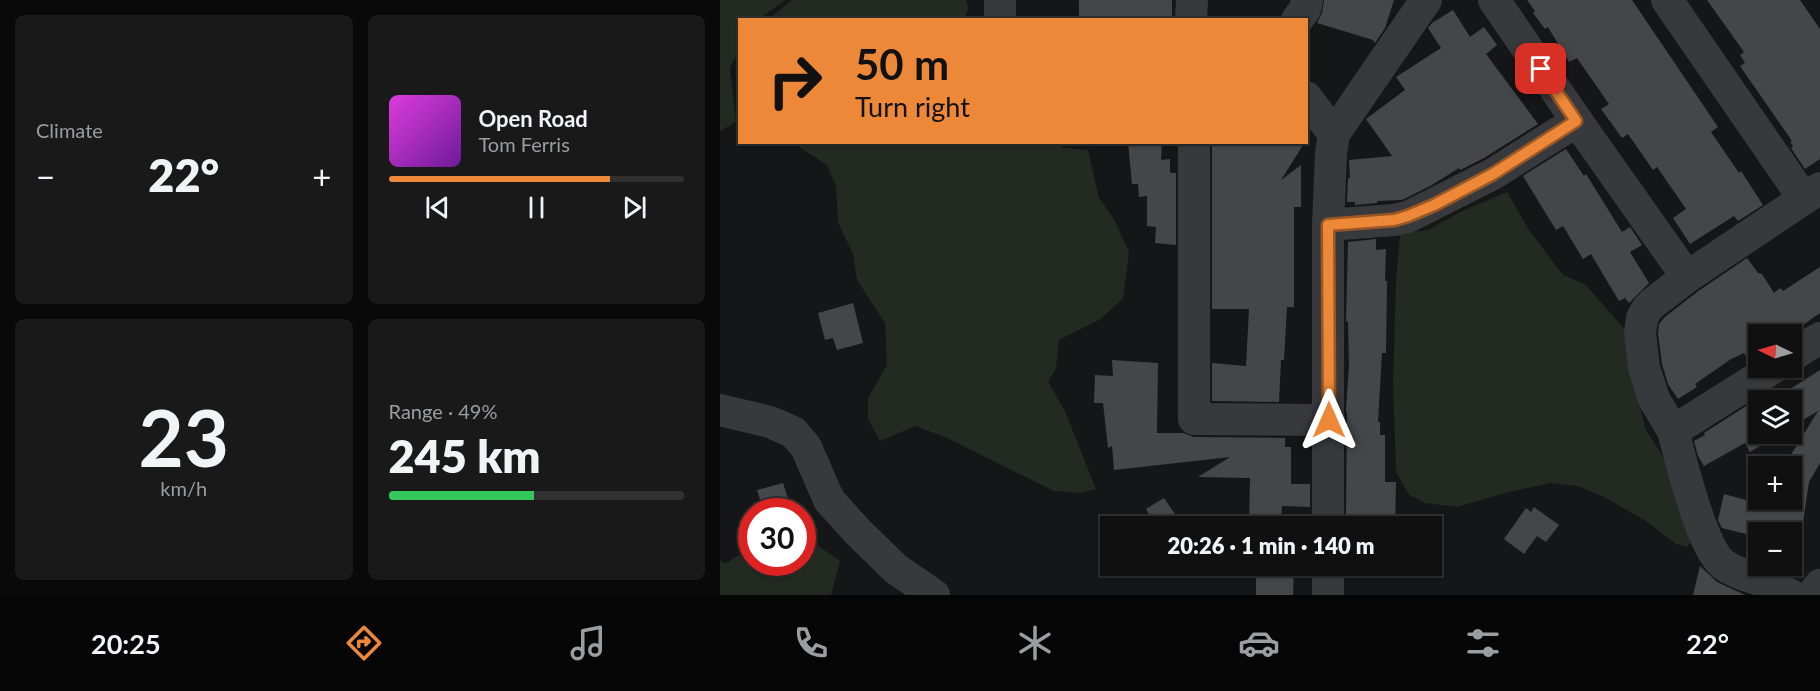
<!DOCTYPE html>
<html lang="en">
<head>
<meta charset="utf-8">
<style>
	:root { --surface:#101011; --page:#19191a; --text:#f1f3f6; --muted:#9c9d9f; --line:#303031; --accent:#ed8838 }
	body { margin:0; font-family:Lato,sans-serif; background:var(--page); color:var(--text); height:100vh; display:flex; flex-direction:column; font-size:22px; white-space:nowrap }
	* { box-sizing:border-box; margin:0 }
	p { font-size:20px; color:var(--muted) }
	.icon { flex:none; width:33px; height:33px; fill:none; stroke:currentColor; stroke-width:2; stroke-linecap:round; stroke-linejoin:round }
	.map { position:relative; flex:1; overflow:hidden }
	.side { display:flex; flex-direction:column; gap:15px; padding:15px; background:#090909; width:720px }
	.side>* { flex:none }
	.top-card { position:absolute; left:18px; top:18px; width:570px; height:126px; border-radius:0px; box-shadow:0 2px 4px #0004,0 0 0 2px var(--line); background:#ed8838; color:#111; overflow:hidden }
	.needle { width:39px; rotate:275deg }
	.tools { position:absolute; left:1028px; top:324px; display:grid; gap:12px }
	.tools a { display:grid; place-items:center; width:54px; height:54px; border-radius:0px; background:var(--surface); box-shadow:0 2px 4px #0004,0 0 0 2px var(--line); font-size:30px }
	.speed { position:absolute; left:18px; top:498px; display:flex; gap:12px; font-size:30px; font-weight:700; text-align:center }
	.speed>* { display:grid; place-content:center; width:78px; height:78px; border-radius:50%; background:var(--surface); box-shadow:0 2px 4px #0004,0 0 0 2px var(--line); line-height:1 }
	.speed .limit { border:9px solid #d22; background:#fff; color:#111 }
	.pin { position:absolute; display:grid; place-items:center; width:51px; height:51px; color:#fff; margin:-26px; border-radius:12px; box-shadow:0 3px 9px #0006 }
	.me { position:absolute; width:66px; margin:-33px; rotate:0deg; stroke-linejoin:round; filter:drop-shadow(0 0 4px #0008) }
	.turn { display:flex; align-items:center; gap:21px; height:126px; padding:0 18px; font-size:27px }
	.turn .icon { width:78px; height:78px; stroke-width:2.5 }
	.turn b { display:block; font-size:42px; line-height:51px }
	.big { font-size:45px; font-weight:800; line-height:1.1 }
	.side .tile { flex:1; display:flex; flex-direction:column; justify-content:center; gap:9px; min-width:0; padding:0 21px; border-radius:9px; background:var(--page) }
	.side .dial { align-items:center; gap:0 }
	.dial b { font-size:78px; line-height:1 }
	.song { display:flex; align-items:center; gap:18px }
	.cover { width:72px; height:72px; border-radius:9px; background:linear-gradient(135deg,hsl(300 70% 55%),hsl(280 70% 35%)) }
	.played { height:6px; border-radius:3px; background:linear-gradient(90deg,var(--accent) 75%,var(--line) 75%) }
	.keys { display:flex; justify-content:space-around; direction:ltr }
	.heat { display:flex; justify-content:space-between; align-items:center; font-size:33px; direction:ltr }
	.charge { height:9px; border-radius:4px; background:linear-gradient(90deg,#34c759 49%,var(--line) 0) }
	.side .tiles { flex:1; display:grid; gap:15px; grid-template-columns:repeat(2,1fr) }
	.trip { position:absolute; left:380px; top:516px; width:342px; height:60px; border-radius:0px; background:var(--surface); box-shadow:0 2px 4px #0004,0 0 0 2px var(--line); font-weight:800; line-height:60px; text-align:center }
	.dock { display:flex; height:96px; justify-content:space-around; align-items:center; background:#060607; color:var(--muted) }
	.dock .icon { width:42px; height:42px }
	.dock .active { color:var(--accent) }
	.dock b { font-size:27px; color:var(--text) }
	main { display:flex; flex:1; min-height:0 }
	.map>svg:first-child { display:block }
</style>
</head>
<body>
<main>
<section class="side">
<div class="tiles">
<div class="tile"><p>Climate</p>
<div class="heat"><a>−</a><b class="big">22°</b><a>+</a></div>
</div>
<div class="tile">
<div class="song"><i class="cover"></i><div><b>Open Road</b><p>Tom Ferris</p></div></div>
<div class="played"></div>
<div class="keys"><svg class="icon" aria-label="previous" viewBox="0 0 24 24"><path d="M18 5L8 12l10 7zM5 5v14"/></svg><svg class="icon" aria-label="pause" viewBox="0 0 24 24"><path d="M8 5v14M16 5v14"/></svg><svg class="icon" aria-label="next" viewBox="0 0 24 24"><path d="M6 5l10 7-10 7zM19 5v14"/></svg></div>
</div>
<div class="tile dial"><b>23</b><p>km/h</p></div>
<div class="tile"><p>Range · 49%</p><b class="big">245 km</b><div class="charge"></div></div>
</div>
</section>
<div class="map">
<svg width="1100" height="595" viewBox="0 0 1100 595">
	<rect width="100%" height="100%" fill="#151617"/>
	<!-- green -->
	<g fill="#222a22">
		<polygon points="0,0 65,0 39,19 20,20 19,50 10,68 16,122 0,131"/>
		<polygon points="72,0 246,0 248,8 245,19 49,19"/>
		<polygon points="338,142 343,148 368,150 379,198 394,219 409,252 403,299 379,320 339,340 336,368 328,382 345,411 376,489 361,493 334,491 225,437 195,426 160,441 148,419 148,398 167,365 165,323 137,280 133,254 118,222 116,186 107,165 73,143"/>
		<polygon points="787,192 809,230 843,275 865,284 906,331 912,370 925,428 948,465 972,541 967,547 956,544 926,521 884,497 858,486 830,483 789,492 737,507 705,503 689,495 676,472 673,383 676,280 680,234 708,230 740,212"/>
		<polygon points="90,540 120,561 111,595 0,595 0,560 5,564 31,547 32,562 82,562 83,541"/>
	</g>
	<!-- building -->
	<g fill="#44474a">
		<rect x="359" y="0" width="93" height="20"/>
		<polygon points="604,0 674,0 665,28 655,43 653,40 597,23 602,13"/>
		<polygon points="807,0 912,0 998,127 991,132 1019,173 1021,171 1043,205 1018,221 1014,216 970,244 953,218 966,209 937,167 933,170 908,134 902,138 881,109 889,104 857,58 849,62 828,27 825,29 813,13 815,11"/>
		<polygon points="987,0 1080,0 1100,29 1100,159 1085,169 1071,148 1073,146 1070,142 1072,141 1020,66 1025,63 1020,55 1024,52"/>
		<polygon points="733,10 750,37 764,27 777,45 766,54 818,124 764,158 740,170 739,168 712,185 682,200 657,201 657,203 635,205 635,202 627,202 628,178 630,178 629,160 672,156 646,119 685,90 676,77 721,48 708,28 712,23"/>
		<polygon points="408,142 442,142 441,160 450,159 450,173 456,173 456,245 435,243 436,227 427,226 427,196 419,197 418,184 412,184"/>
		<polygon points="492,142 585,142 561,180 581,165 581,207 574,207 574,307 567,307 564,360 561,360 559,402 492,401 492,363 526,366 529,309 492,309"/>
		<polygon points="846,149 864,176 866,174 902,232 910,227 922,245 910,252 929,283 909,303 905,298 899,301 871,254 863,259 843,226 836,230 803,176"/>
		<polygon points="656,239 656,250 666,249 665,281 667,281 666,353 662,353 658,422 660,422 660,435 665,435 665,482 676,482 675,526 643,526 644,514 626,514 627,413 626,413 626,409 629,366 628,322 626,321 628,242"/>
		<polygon points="1027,258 1038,273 1042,274 1054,293 1060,288 1063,291 1100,267 1100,313 1070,334 1038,334 1038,356 1029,362 1024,353 1011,359 975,384 977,387 958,399 948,384 942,364 938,333 939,324 945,317 977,292"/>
		<polygon points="133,303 143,343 117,350 113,338 105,340 98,313"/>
		<polygon points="392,360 438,363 437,433 463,433 474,437 565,438 565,447 571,447 571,484 590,484 590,507 562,506 561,526 529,526 530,478 478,477 510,457 394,470 392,446 388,448 383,403 374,403 375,375 393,376"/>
		<polygon points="1100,370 1100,463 1089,482 1083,523 1076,546 1071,545 1071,532 1038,532 1038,537 1002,528 998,520 1004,494 1026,500 1071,500 1071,466 1064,466 1098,411 1071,427 1071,400 1053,400"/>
		<polygon points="1045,394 1048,400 1038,400 1038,434 1060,434 1030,452 1025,443 984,466 978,456 974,441 985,435 984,433"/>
		<polygon points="63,483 70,505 52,512 44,512 37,490"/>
		<polygon points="444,498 463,526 436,526 426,509"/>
		<polygon points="814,507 839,525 826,542 817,536 804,554 784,539 806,508 811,512"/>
		<polygon points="536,566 574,566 573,595 536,595"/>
		<polygon points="980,566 997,582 1025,595 973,595"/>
	</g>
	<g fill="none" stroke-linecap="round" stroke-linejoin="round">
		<!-- street -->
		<g stroke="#37393c" stroke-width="32">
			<polyline points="774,0 857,121 967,277"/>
			<polyline points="947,0 1084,199"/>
			<polyline points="280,20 280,0"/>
			<polyline points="471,20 472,0"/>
			<polyline points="577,20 585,9 587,0"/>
			<polyline points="586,97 614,134"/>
			<polyline points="474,142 474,419 609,420"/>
			<polyline points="608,225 674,220 688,217 773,174 857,121"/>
			<polyline points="1071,356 1100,338"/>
			<polyline points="1053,368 953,431 934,399 924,368 920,333 922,318 927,309 933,303 967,277 1100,188"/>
			<polyline points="0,410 50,422 73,432 86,447 109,500 138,532 176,569 214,595"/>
			<path d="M 953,431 C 961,460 981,547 1003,564 C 1014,573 1029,576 1042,581 C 1052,584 1061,590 1071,595"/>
			<polyline points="608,526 608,225 611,153 614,134 706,0"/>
			<polyline points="608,595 608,566"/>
			<polyline points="1092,595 1100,585"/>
		</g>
	</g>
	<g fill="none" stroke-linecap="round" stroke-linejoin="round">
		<defs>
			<polyline id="route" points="609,420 608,225 674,220 688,216 714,205 773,174 856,121 821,69"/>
		</defs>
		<!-- route casing -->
		<use href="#route" stroke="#9a5824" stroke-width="15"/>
		<!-- route -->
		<use href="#route" stroke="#ed8838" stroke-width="10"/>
	</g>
</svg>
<div class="tools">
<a><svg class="needle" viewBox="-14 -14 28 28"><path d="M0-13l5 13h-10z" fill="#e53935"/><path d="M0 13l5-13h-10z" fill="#9c9d9f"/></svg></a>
<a><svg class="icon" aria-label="layers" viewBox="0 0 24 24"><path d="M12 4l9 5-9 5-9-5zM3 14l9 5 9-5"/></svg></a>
<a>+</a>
<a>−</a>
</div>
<div class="speed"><div class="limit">30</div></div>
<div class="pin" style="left:821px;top:69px;background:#d93025"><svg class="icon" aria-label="arrive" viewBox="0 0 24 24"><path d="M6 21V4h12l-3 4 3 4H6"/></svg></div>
<svg class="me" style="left:609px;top:420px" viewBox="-20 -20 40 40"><path d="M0-17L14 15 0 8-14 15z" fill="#ed8838" stroke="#fff" stroke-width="4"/></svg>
<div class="trip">20:26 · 1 min · 140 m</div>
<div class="top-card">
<div class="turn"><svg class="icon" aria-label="right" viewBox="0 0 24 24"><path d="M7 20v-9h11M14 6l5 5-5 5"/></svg><div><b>50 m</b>Turn right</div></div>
</div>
</div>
</main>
<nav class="dock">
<b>20:25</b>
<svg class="icon active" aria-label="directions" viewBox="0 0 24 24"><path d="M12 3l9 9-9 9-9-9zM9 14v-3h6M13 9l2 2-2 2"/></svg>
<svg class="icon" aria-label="music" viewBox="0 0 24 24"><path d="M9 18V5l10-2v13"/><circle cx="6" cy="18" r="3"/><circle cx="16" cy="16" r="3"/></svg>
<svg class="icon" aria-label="phone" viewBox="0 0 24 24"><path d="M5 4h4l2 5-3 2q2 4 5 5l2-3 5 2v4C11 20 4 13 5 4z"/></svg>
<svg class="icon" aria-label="climate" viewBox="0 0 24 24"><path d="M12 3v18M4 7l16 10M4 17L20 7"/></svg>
<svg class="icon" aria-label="car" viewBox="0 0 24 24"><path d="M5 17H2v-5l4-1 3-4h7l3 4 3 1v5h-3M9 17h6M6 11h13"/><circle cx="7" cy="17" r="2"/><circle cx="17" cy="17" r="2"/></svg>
<svg class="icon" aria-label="filters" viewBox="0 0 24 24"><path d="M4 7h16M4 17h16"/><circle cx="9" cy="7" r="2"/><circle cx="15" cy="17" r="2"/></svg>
<b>22°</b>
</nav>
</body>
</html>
